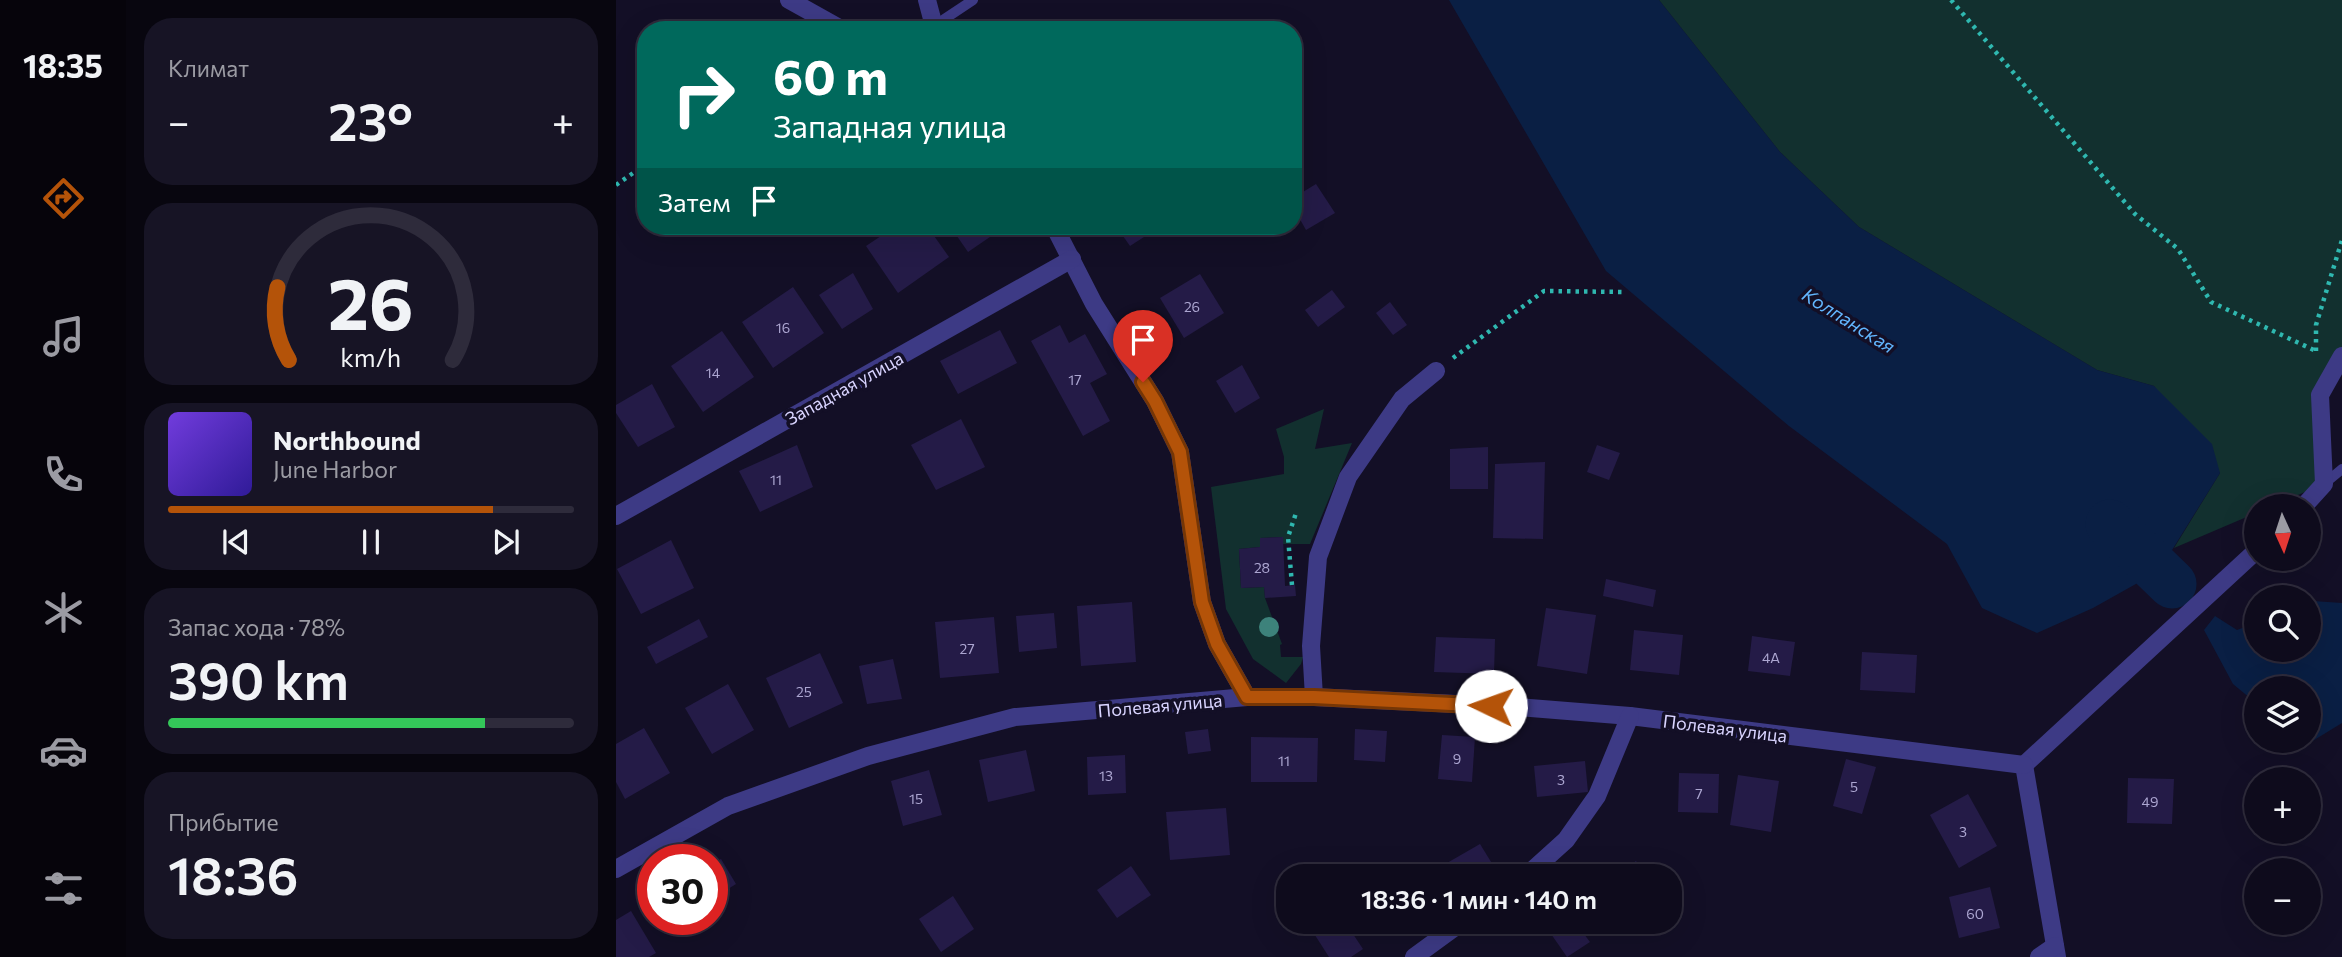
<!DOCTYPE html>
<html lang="ru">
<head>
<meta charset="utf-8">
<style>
	:root { --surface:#0e0b1c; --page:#171425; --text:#f1f3f6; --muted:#9b9ba3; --line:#2e2b3b; --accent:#b45309 }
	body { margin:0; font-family:Commissioner,sans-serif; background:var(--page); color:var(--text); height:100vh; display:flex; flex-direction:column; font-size:26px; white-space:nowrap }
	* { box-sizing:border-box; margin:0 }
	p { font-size:23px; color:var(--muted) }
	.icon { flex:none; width:38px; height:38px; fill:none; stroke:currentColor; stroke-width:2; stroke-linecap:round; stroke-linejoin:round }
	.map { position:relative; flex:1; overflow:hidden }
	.panel { display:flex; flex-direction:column; gap:18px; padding:18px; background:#08060f; width:490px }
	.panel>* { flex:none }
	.guide { position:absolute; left:21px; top:21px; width:665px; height:214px; border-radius:28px; box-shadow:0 7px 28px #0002,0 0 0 2px var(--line); background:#00695c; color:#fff; overflow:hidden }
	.needle { width:46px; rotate:177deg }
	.controls { position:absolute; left:1628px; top:494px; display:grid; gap:14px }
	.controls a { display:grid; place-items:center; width:77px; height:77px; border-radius:50%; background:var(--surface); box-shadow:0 7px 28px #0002,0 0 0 2px var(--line); font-size:35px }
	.speed { position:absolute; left:21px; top:844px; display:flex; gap:14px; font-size:35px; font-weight:700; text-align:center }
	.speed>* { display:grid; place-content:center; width:91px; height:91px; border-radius:50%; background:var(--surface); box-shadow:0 7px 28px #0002,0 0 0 2px var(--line); line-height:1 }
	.speed .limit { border:10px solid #d22; background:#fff; color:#111 }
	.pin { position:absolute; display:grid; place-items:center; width:60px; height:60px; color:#fff; margin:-72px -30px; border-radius:50% 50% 50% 0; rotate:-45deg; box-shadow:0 0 7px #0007 }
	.pin .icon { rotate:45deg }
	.me { position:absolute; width:77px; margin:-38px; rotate:273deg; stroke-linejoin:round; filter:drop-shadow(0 0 5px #0008) }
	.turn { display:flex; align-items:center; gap:24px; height:147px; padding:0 21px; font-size:32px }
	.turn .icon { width:91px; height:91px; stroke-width:2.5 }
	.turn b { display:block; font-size:49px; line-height:60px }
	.then { display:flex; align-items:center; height:66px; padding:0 21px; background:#0003; gap:14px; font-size:26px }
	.big { font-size:52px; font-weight:600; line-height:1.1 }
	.panel .tile { flex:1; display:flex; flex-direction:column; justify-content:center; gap:10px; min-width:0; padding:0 24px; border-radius:28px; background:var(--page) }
	.panel .dial { align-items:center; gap:0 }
	.dial svg { height:182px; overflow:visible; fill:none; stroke:var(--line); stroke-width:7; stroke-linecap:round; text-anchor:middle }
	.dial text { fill:var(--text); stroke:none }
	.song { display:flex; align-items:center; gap:21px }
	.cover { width:84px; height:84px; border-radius:10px; background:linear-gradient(135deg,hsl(260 70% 55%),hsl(250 70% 35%)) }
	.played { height:7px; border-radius:4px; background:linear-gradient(90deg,var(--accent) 80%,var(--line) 80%) }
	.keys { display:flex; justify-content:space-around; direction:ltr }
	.heat { display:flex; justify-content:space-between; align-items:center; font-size:38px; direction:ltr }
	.charge { height:10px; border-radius:5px; background:linear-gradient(90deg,#34c759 78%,var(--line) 0) }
	.trip { position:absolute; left:660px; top:864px; width:406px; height:70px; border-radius:28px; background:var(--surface); box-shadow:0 7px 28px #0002,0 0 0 2px var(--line); font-weight:600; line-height:70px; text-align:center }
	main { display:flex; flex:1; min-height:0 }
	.dock { display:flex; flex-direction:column; width:126px; justify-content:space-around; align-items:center; background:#06040b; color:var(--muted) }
	.dock .icon { width:49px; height:49px }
	.dock .selected { color:var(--accent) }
	.dock b { font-size:32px; color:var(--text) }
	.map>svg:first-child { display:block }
</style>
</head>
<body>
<main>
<nav class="dock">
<b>18:35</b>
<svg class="icon selected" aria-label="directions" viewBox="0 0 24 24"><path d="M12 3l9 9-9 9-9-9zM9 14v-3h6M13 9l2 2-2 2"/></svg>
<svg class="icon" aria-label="music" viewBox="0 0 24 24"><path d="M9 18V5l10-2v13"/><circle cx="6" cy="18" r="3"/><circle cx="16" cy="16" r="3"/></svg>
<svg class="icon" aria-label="phone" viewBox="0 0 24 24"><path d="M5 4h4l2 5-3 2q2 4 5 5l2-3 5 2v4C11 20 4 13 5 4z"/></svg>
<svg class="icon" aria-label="climate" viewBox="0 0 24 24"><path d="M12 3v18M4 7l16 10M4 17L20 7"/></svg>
<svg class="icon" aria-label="car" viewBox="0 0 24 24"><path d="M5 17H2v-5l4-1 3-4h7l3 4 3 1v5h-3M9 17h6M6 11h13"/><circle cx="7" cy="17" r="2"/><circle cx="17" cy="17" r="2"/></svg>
<svg class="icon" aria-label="filters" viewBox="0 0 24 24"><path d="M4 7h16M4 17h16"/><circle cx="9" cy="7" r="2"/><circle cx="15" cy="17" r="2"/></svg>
</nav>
<section class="panel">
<div class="tile"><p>Климат</p>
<div class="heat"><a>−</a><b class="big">23°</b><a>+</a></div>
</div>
<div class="tile dial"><svg viewBox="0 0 100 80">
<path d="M14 69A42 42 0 1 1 86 69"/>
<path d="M14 69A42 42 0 0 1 9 37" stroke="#b45309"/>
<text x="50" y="56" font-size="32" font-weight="700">26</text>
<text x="50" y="72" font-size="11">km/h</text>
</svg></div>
<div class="tile">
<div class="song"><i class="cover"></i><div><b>Northbound</b><p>June Harbor</p></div></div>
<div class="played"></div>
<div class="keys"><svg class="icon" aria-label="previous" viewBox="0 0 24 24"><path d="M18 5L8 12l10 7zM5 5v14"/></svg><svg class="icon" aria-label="pause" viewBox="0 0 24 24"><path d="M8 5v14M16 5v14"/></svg><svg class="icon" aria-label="next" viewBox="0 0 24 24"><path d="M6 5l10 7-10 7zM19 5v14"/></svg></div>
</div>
<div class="tile"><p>Запас хода · 78%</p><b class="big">390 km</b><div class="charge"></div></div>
<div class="tile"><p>Прибытие</p><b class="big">18:36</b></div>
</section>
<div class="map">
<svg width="1726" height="957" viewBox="0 0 1726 957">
	<rect width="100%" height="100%" fill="#130f26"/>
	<!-- green -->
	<g fill="#12302f">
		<polygon points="1043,0 1726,0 1726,356 1704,395 1708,484 1656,506 1640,506 1640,513 1558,548 1604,473 1538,386 1481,370 1243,227 1164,152"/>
		<polygon points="708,409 699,449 736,443 694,544 667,544 666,537 644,538 644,547 623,549 625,588 648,587 649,598 666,644 664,645 665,657 687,657 685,664 670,683 637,659 610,609 595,487 668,474 668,457 660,429"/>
	</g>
	<!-- water -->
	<g fill="#0a1f44">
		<polygon points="833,0 1043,0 1164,152 1243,227 1481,370 1538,386 1596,444 1604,473 1543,571 1477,608 1421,633 1366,608 1331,544 1173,426 990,271"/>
		<polygon points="1697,601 1726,603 1726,723 1690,745 1684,740 1692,740 1692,688 1640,688 1640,703 1617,684 1588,630 1599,616 1621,630 1640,623 1640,649 1692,649 1692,603"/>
	</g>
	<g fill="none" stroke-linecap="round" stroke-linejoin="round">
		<!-- river -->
		<polyline stroke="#0a1f44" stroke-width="49" points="1494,524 1556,584"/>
	</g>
	<!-- building -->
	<g fill="#241b47">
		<polygon points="700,184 719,213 690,230 677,207 677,198"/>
		<polygon points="280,226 311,226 333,257 282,293 250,246"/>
		<polygon points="334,226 390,226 352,252"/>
		<polygon points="500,226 545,226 514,246"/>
		<polygon points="237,273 257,309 226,329 203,295"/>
		<polygon points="584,274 608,313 568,338 544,298"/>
		<polygon points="177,287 208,333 157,368 126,322"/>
		<polygon points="716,290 729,307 702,327 689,310"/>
		<polygon points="774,302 791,325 777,335 760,313"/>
		<polygon points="444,325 453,343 469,334 491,374 474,383 494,421 467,436 415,341"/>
		<polygon points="384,330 401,363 342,394 324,361"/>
		<polygon points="106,331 138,377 87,412 55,366"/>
		<polygon points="626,365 644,398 619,413 600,381"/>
		<polygon points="36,384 59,427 22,447 0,413 0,405"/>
		<polygon points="345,419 369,467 320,490 295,445"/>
		<polygon points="181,445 197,487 144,512 123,471"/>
		<polygon points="981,445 1004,453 993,480 971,472"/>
		<polygon points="872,447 872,489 834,489 834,449"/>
		<polygon points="929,462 927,539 877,538 879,464"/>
		<polygon points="667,537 669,586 679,585 680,596 649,598 648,587 625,588 623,549 644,547 644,538"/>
		<polygon points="55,540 78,588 25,614 1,569"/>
		<polygon points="990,579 1040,590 1037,607 987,596"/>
		<polygon points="516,602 520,662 465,666 461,606"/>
		<polygon points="930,608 980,615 971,674 921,666"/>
		<polygon points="438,613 441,648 403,652 400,616"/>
		<polygon points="378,617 383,673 324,678 319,622"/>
		<polygon points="83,619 92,637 40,664 31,647"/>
		<polygon points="1018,630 1067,635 1063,675 1014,670"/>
		<polygon points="1136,636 1179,642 1174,676 1132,671"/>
		<polygon points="820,637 879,639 878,674 818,672"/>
		<polygon points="1246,652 1301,655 1299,693 1244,690"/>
		<polygon points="204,653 227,703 173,728 150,678"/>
		<polygon points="277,659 286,699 251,704 243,666"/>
		<polygon points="112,684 138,730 96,754 69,708"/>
		<polygon points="28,728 54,773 9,799 0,782 0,744"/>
		<polygon points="592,729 595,751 572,754 569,732"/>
		<polygon points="739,729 771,731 769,762 738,760"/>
		<polygon points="826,735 859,737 856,782 822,779"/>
		<polygon points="635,737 702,738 701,782 635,782"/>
		<polygon points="410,750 419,791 372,802 363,760"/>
		<polygon points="509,755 510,793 472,795 471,757"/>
		<polygon points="1230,759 1260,767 1246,814 1217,806"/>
		<polygon points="969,761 972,792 921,797 918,766"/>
		<polygon points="313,770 326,815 287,826 275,781"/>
		<polygon points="1063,773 1103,774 1102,813 1062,812"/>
		<polygon points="1122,775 1163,781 1155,832 1114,825"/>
		<polygon points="1512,778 1558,779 1556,824 1511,823"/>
		<polygon points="1352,794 1381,846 1343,868 1314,815"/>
		<polygon points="610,808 614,855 554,860 550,812"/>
		<polygon points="864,844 880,870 869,877 839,877 831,863"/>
		<polygon points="105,859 120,884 96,899 96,864"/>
		<polygon points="1020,861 1031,877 998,877"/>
		<polygon points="515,866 535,895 501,918 481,890"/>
		<polygon points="1374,887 1384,928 1343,938 1333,897"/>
		<polygon points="337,896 358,929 325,952 303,919"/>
		<polygon points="15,911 40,953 33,957 0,957 0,920"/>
		<polygon points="712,922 729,922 747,949 735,957 713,957 697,932"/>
		<polygon points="939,922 959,922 974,942 951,957 931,928"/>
	</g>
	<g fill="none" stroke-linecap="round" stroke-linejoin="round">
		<!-- path -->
		<g stroke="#2fb8b0" stroke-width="4.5" stroke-dasharray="3.5 5" stroke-linecap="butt">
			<polyline points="1335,0 1519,214 1562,249 1595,302 1700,351"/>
			<polyline points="0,185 30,164"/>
			<polyline points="1700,351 1700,325 1726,240"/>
			<polyline points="837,358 928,291 1007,292"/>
			<polyline points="676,585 672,537 680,513"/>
		</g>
		<!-- lane -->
		<g stroke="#3d3a85" stroke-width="10">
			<polyline points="318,26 357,0"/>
			<polyline points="1708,484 1726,469"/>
		</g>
		<!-- street -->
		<g stroke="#3d3a85" stroke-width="18">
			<polyline points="173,0 227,30"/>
			<polyline points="311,0 319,30"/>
			<polyline points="438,226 478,304 539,401 564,452 586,602 601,644 631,697"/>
			<polyline points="1688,506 1708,484 1704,395 1726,356"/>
			<polyline points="0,516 456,259"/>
			<polyline points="698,697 695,646 702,557 732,477 786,399 820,371"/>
			<polyline points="1408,765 1640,551"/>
			<polyline points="1408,765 1441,957"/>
			<polyline points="0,869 112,806 252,756 399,717 631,697 698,697 901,707 1014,716 1408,765"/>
			<polyline points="909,877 950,840 981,796 1014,716"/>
			<polyline points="798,957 846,922"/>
			<polyline points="1423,957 1439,946"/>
		</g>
	</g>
	<!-- trees -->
	<circle fill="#3d827b" cx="653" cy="627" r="10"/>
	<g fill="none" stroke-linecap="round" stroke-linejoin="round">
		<defs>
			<polyline id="route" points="527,382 539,401 564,452 586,602 601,644 631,697 698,697 875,706"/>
		</defs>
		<!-- route casing -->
		<use href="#route" stroke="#753606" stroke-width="18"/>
		<!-- route -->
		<use href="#route" stroke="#b45309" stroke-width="12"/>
	</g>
	<g text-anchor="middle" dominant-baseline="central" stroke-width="7" stroke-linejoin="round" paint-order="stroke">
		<!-- number labels -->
		<g font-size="14" fill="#aca6d1">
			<text x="576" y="306">26</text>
			<text x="167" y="327">16</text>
			<text x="97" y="372">14</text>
			<text x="459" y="379">17</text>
			<text x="160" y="479">11</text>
			<text x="646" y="567">28</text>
			<text x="351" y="648">27</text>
			<text x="1155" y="657">4А</text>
			<text x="188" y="691">25</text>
			<text x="841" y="758">9</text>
			<text x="668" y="760">11</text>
			<text x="490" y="775">13</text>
			<text x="945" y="779">3</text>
			<text x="1238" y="786">5</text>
			<text x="1083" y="793">7</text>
			<text x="300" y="798">15</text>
			<text x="1534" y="801">49</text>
			<text x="1347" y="831">3</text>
			<text x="1359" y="913">60</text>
		</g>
		<!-- street labels -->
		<g font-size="18" fill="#d9d4ff" stroke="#130f26">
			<text transform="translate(228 388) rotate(-29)">Западная улица</text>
			<text transform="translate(544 705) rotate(-5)">Полевая улица</text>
			<text transform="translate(1109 728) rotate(7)">Полевая улица</text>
		</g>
		<!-- water labels -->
		<g font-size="19" font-style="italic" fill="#62b6ff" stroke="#130f26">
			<text transform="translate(1233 320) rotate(32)">Колпанская</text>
		</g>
	</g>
</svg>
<div class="controls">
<a><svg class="needle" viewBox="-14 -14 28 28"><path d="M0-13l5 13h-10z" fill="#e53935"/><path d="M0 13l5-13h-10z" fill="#9b9ba3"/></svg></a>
<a><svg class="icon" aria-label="search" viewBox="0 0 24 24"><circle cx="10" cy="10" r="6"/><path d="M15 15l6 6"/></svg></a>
<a><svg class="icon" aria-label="layers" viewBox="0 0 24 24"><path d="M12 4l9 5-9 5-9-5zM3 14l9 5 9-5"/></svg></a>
<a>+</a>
<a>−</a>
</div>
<div class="speed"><div class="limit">30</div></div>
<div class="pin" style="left:527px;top:382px;background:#d93025"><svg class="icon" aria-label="arrive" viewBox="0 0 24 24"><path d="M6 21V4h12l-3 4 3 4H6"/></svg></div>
<svg class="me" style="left:875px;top:706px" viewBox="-20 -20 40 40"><circle r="19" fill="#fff"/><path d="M0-13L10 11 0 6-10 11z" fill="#b45309"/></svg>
<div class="trip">18:36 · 1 мин · 140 m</div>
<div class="guide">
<div class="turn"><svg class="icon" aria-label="right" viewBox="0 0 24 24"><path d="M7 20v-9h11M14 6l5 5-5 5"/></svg><div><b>60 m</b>Западная улица</div></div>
<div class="then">Затем<svg class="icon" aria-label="arrive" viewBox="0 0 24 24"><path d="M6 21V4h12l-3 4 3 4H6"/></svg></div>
</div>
</div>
</main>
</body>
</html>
